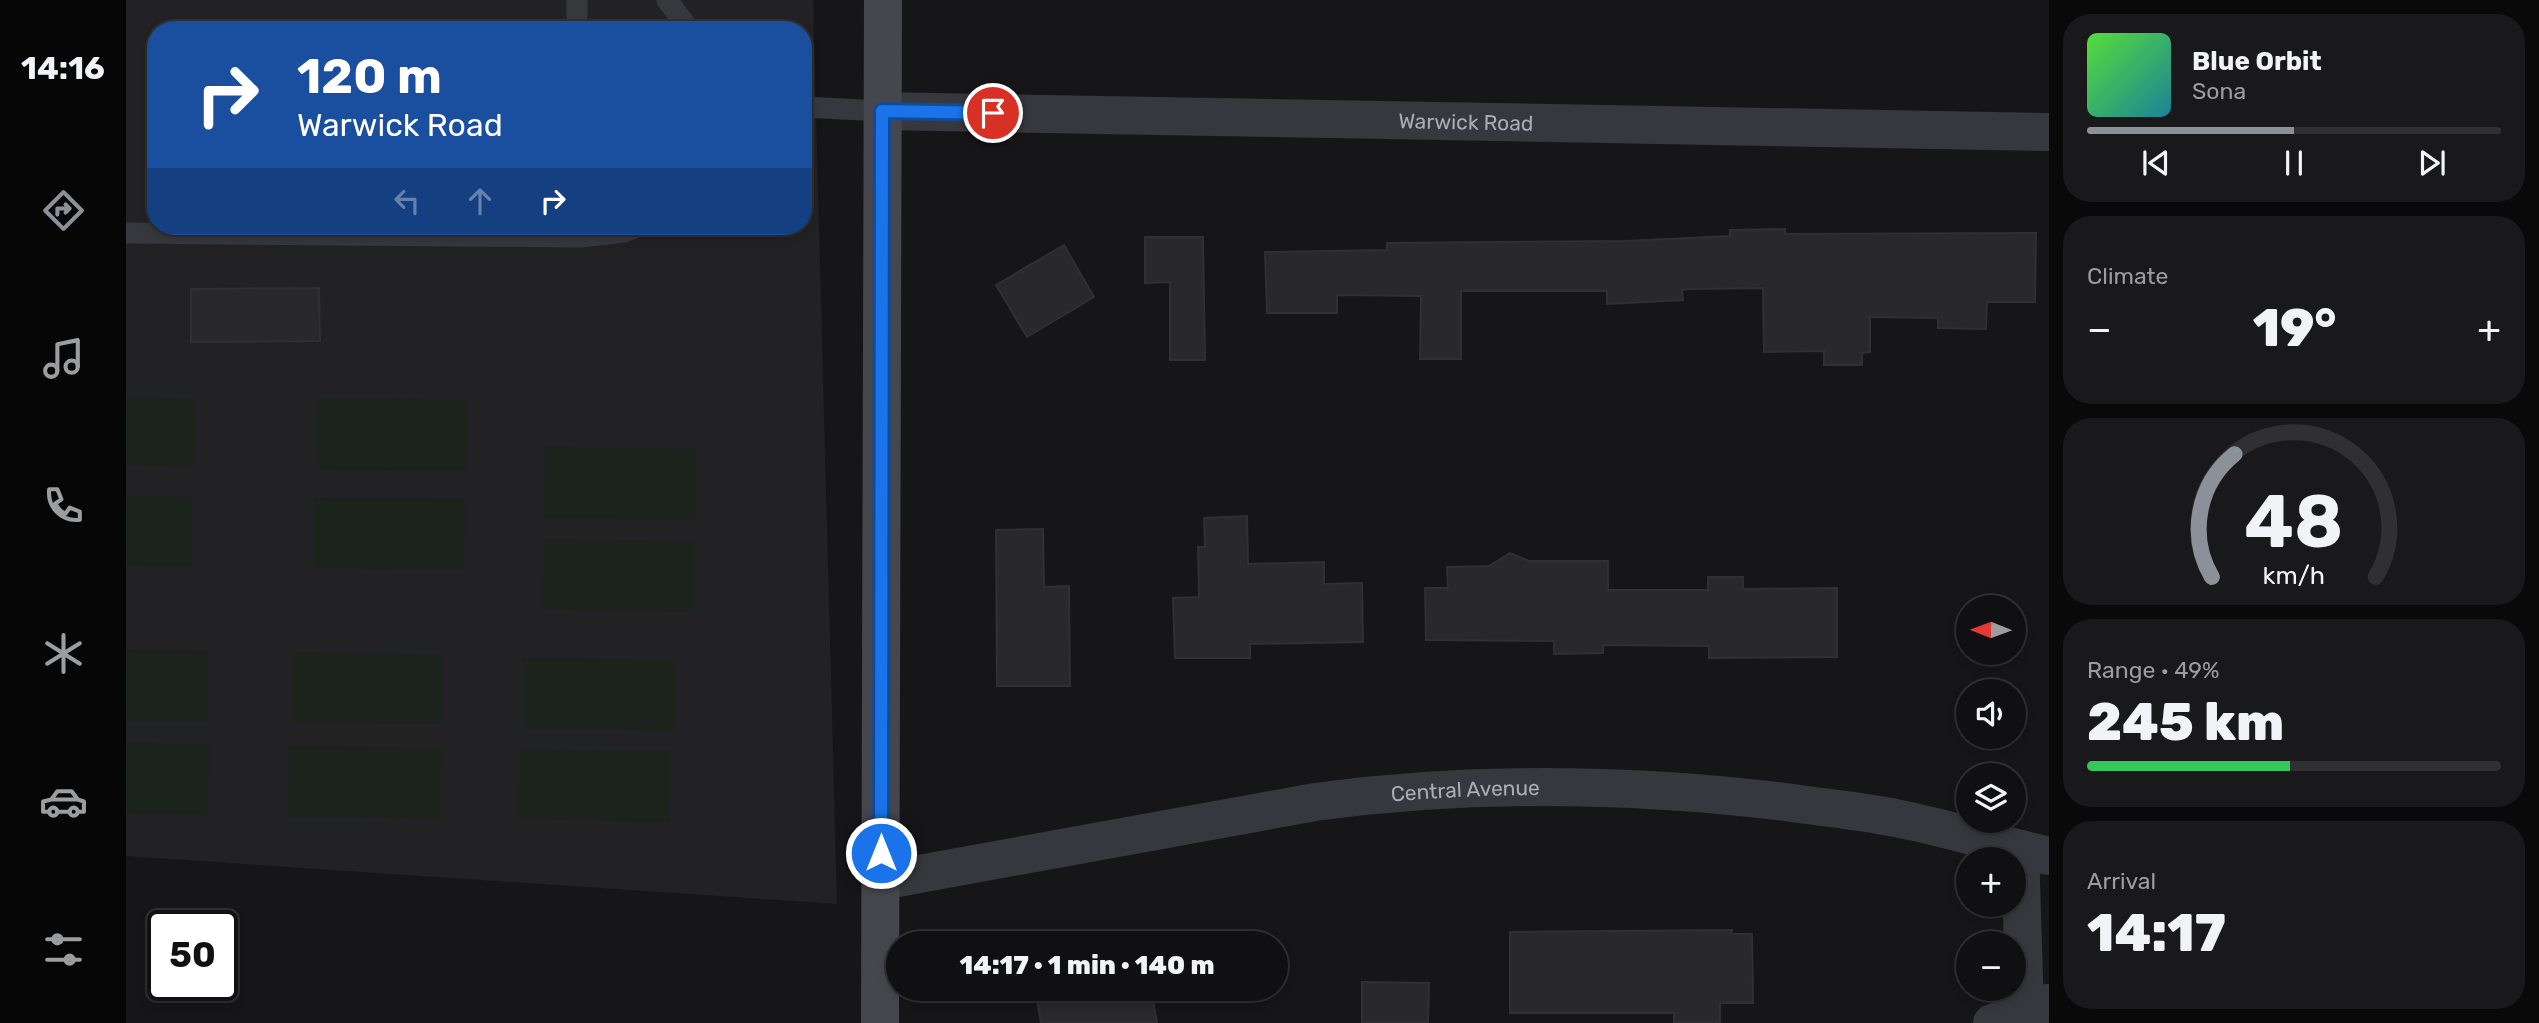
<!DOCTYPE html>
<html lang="en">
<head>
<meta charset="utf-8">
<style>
	:root { --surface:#101012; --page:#19191b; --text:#f1f3f6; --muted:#9c9d9f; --line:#303032; --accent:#8c9099 }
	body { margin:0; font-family:Rubik,sans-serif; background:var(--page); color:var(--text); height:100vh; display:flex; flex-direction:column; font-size:26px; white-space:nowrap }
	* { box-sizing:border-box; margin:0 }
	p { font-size:23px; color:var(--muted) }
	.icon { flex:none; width:38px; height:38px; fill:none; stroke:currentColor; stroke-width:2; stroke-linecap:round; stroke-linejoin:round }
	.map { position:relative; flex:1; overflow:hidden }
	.panel { display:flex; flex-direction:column; gap:14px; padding:14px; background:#09090a; width:490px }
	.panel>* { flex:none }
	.guide { position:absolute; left:21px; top:21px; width:665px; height:214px; border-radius:28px; box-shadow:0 4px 10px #0003,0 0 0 2px var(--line); background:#1a4fa0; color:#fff; overflow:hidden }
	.needle { width:46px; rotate:271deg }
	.controls { position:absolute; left:1830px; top:595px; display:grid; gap:14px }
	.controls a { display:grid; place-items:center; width:70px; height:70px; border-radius:50%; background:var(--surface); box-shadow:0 4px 10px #0003,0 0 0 2px var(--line); font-size:35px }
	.speed { position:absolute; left:21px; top:910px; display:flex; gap:14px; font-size:35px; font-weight:700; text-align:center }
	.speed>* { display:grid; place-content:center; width:91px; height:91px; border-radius:50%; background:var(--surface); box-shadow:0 4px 10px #0003,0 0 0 2px var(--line); line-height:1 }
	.speed .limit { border:4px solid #111; border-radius:10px; background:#fff; color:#111 }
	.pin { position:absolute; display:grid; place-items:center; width:60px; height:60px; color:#fff; margin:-30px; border:4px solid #fff; border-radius:50%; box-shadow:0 2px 7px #0007 }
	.me { position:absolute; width:77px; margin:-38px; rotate:0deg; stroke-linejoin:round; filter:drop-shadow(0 0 5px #0008) }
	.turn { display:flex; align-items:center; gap:24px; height:147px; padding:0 35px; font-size:32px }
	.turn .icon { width:91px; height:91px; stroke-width:2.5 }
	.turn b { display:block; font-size:49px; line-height:60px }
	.lanes { display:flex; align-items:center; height:66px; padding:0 35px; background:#0003; justify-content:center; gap:35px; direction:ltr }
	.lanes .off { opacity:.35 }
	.big { font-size:52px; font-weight:800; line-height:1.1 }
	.panel .card { flex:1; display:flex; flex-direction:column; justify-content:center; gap:10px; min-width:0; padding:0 24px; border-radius:28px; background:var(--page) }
	.panel .dial { align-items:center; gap:0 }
	.dial svg { height:182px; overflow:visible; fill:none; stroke:var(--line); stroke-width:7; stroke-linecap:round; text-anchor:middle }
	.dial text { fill:var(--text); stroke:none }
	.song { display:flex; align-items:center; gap:21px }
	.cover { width:84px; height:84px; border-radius:10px; background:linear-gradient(135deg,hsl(110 70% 55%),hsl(190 70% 35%)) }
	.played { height:7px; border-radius:4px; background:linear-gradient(90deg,var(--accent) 50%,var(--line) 50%) }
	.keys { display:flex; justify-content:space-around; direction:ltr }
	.heat { display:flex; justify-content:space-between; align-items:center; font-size:38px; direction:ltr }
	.charge { height:10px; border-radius:5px; background:linear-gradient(90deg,#34c759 49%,var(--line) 0) }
	.trip { position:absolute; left:760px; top:931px; width:402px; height:70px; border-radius:35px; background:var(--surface); box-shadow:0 4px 10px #0003,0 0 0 2px var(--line); font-weight:800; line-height:70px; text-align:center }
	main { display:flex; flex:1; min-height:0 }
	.tabs { display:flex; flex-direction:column; width:126px; justify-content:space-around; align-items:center; background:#060607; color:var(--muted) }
	.tabs .icon { width:49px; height:49px }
	.tabs .current { color:var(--accent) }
	.tabs b { font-size:32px; color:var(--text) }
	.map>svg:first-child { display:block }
</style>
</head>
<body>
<main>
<nav class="tabs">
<b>14:16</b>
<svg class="icon current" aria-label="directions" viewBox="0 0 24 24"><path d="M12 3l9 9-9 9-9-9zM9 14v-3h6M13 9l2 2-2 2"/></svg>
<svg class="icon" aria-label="music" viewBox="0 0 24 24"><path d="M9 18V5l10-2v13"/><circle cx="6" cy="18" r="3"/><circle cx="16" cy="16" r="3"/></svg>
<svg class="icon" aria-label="phone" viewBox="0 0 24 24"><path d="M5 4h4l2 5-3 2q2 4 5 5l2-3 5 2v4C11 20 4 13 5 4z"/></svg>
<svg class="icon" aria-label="climate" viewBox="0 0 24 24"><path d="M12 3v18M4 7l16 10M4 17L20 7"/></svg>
<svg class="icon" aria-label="car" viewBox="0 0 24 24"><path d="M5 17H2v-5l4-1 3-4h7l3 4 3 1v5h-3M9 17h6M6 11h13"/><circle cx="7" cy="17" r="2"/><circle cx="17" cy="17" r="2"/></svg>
<svg class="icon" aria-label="filters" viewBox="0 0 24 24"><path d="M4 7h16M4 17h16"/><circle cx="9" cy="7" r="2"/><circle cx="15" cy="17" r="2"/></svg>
</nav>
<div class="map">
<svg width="1923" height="1023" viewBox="0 0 1923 1023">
	<rect width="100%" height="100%" fill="#161618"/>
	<!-- built -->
	<path fill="#222225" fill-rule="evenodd" d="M 0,0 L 687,0 L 711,904 L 0,856 ZM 30,30 L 677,30 L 677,226 L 30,226 Z"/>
	<!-- green -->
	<g fill="#1c231d">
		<polygon points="0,397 68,398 67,467 0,466"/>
		<polygon points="190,398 340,400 340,471 189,469"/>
		<polygon points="419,447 570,449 569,520 418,518"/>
		<polygon points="0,496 66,497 65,566 0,565"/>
		<polygon points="188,498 339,499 338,570 188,568"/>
		<polygon points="418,539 569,541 568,612 417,610"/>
		<polygon points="0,650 82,651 82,722 0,721"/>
		<polygon points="166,652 316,654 316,724 165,723"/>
		<polygon points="397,658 548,660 547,731 397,729"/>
		<polygon points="0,743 83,744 82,815 0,813"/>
		<polygon points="163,746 315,748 313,819 162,817"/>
		<polygon points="394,749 545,751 544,822 393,819"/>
	</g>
	<!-- building -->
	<g fill="#29292c" stroke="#303034" stroke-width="2">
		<polygon points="1659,229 1659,234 1910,233 1909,302 1861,302 1860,329 1812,328 1812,318 1744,317 1744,352 1736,353 1736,365 1698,365 1698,351 1638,352 1637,288 1563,289 1556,290 1557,300 1481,304 1481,291 1335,291 1335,359 1294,359 1295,296 1211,295 1211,313 1141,313 1139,252 1261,250 1261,243 1500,241 1604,236 1604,230"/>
		<polygon points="1019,237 1077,237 1079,360 1044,360 1044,282 1019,283"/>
		<polygon points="938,245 968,297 901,337 870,285"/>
		<polygon points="193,288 194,341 65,342 65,289"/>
		<polygon points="1121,516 1122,564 1198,562 1198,584 1236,583 1237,642 1124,644 1124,658 1049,658 1047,598 1073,597 1072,547 1079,547 1078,518"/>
		<polygon points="917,529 918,587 943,586 944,686 871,686 870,530"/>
		<polygon points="1384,553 1403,561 1482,561 1482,590 1582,590 1582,577 1617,577 1617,589 1711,588 1711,657 1583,658 1583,646 1477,645 1477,653 1428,654 1428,641 1300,640 1299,588 1322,588 1321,567 1363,566"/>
		<polygon points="1606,930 1605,934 1626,934 1627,1003 1594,1003 1594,1023 1548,1023 1548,1013 1384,1013 1384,932"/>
		<polygon points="1236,982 1303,983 1302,1023 1236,1023"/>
		<polygon points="909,989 1025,989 1031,1023 915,1023"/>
	</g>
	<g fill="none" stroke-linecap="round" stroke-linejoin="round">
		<!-- lane -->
		<g stroke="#37383d" stroke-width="21">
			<polyline points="541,0 564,30"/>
			<polyline points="451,30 451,0"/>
			<polyline points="677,107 756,111"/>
			<polyline points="0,233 454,237 498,232 514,226"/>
		</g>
		<!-- street -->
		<g stroke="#37383d" stroke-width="38">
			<path id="s1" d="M 756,111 L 1923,132"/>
			<polyline points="1894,849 1899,1011"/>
			<path id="s2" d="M 755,881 L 1189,802 C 1345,781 1502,783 1659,802 C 1699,808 1740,811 1779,820 C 1828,830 1875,845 1923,856"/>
			<polyline points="1866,1023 1921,1003"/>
		</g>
		<!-- secondary -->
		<polyline stroke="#45474d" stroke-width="38" points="754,1023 757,0"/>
	</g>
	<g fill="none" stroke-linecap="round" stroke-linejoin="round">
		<defs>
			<polyline id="route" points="755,853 756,111 867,113"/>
		</defs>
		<!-- route casing -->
		<use href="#route" stroke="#114b97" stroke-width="18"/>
		<!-- route -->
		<use href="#route" stroke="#1a73e8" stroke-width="12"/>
	</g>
	<g text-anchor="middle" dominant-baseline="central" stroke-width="7" stroke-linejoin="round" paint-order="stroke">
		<!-- street labels -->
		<g font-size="21" fill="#a8adb8" stroke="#111113">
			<text stroke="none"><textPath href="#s1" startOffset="584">Warwick Road</textPath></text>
			<text stroke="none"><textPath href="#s2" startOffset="592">Central Avenue</textPath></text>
		</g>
	</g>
</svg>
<div class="controls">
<a><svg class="needle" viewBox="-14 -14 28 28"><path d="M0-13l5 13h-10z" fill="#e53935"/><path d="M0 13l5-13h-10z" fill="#9c9d9f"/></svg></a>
<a><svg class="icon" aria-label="sound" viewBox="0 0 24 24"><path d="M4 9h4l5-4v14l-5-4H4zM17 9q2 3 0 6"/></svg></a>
<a><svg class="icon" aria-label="layers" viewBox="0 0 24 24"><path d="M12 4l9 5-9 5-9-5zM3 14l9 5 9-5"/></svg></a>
<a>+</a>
<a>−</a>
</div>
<div class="speed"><div class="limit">50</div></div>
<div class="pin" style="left:867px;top:113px;background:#d93025"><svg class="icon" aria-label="arrive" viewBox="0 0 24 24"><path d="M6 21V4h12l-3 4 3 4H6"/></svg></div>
<svg class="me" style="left:755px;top:853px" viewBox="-20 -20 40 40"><circle r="17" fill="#1a73e8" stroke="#fff" stroke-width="3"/><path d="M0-11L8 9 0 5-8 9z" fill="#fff"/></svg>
<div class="trip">14:17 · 1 min · 140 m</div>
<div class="guide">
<div class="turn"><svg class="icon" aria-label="right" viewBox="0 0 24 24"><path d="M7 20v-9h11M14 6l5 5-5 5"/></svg><div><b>120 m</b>Warwick Road</div></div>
<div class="lanes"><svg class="icon off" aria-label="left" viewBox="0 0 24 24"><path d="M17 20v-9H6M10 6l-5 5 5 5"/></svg><svg class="icon off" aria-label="ahead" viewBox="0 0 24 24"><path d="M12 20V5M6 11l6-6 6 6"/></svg><svg class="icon" aria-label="right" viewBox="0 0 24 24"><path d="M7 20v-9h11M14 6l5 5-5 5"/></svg></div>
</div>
</div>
<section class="panel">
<div class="card">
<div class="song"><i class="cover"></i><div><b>Blue Orbit</b><p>Sona</p></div></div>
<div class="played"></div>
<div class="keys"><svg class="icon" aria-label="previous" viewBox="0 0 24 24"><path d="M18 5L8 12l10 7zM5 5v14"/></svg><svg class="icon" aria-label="pause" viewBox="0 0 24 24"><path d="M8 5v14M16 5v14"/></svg><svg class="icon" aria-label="next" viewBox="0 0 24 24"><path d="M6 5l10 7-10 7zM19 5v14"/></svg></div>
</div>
<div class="card"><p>Climate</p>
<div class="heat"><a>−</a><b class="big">19°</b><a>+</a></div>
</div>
<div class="card dial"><svg viewBox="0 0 100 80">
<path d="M14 69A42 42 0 1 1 86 69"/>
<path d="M14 69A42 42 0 0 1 24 15" stroke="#8c9099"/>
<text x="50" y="56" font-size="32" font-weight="700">48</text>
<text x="50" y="72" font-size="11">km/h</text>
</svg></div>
<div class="card"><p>Range · 49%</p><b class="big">245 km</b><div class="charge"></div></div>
<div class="card"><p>Arrival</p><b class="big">14:17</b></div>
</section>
</main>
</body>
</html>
